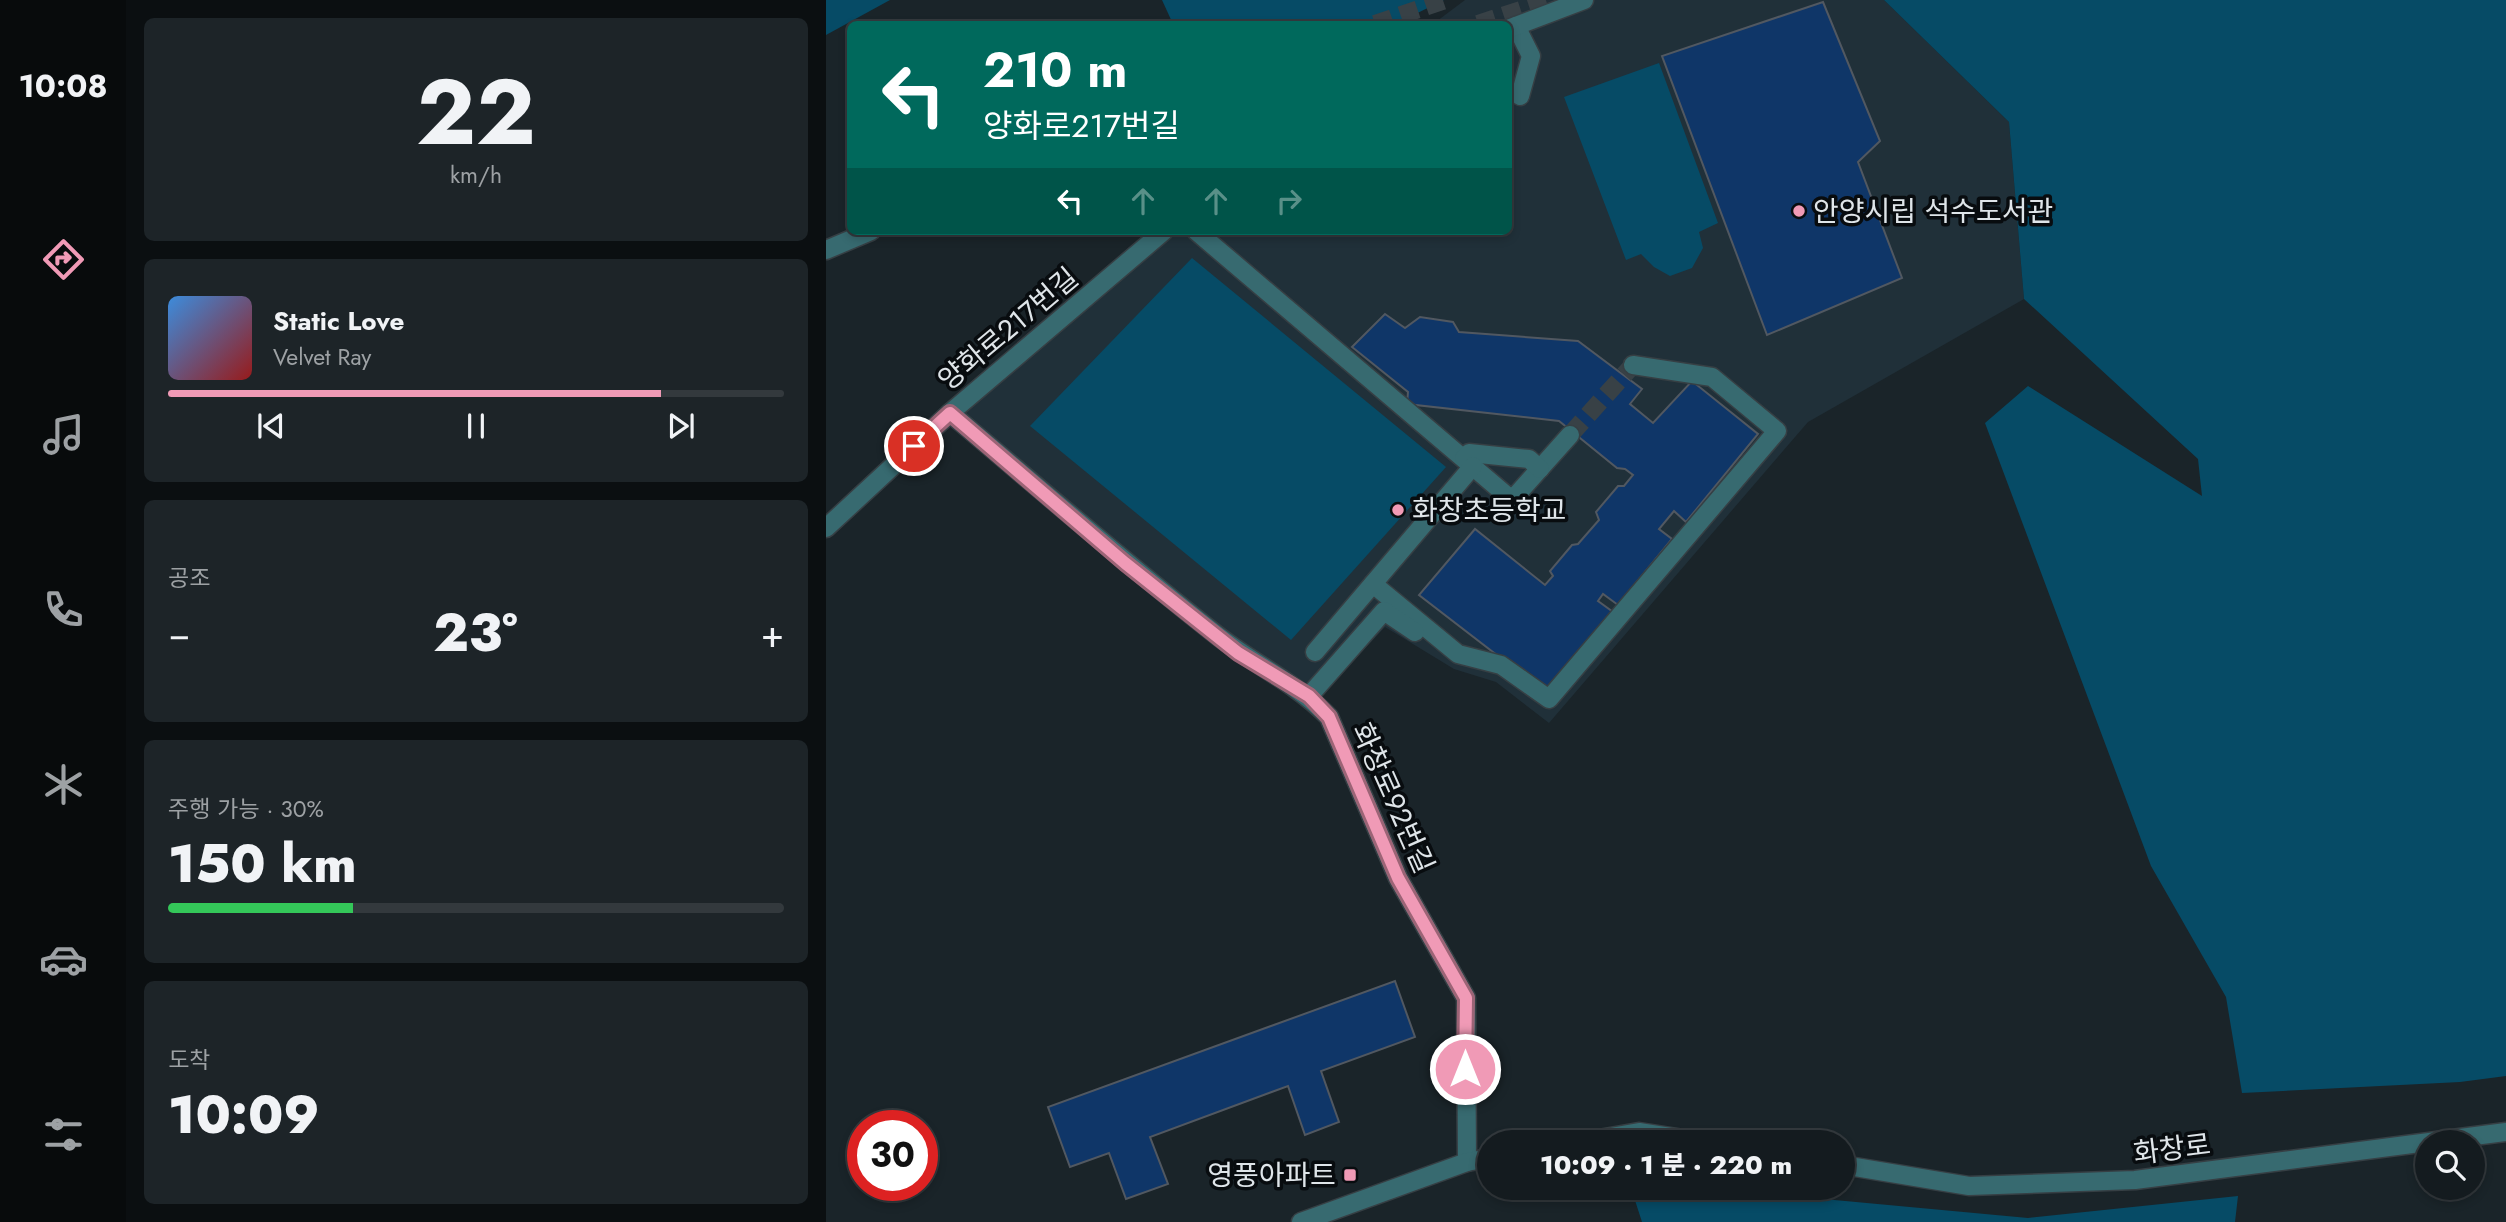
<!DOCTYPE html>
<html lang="ko">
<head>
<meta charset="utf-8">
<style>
	:root { --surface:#141b1f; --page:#1d2428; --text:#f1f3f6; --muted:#9da1a4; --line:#33393d; --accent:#f09ab6 }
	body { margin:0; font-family:Jost,"Noto Sans KR",sans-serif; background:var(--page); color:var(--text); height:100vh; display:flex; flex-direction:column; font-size:26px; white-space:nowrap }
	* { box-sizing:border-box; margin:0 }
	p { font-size:23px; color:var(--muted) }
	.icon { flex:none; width:38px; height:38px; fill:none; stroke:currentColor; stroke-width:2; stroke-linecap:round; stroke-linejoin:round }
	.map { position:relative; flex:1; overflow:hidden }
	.sheet { display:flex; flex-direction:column; gap:18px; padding:18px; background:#0b0f11; width:700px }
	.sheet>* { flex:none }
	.hud { position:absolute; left:21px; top:21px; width:665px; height:214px; border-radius:10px; box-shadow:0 4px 10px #0003,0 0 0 2px var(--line); background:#00695c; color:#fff; overflow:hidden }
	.fabs { position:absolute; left:1589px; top:1130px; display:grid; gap:14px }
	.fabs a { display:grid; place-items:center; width:70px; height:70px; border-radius:50%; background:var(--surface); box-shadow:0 4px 10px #0003,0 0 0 2px var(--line); font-size:35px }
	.speed { position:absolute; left:21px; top:1110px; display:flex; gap:14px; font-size:35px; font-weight:700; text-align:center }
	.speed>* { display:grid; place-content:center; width:91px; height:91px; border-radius:50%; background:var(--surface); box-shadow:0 4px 10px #0003,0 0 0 2px var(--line); line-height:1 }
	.speed .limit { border:10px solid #d22; background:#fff; color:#111 }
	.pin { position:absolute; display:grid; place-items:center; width:60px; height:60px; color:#fff; margin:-30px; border:4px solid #fff; border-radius:50%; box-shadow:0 2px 7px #0007 }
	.me { position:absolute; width:77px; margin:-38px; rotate:0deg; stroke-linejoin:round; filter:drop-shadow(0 0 5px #0008) }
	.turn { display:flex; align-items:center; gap:24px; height:147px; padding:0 21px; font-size:32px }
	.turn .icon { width:91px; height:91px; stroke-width:2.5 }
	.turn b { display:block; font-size:49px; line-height:60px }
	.lanes { display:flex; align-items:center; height:66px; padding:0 21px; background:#0003; justify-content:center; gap:35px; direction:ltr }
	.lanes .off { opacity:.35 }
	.big { font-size:52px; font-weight:800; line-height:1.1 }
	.sheet .tile { flex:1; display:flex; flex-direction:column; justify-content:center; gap:10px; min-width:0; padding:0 24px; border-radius:10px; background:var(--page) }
	.sheet .dial { align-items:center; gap:0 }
	.dial b { font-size:91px; line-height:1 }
	.song { display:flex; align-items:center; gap:21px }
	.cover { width:84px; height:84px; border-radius:10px; background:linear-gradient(135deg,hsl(210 70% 55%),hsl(0 70% 35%)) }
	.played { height:7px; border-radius:4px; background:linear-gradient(90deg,var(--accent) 80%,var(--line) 80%) }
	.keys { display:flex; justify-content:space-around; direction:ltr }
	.heat { display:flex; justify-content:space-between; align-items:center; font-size:38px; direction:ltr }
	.charge { height:10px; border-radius:5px; background:linear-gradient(90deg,#34c759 30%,var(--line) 0) }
	.trip { position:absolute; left:651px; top:1130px; width:378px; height:70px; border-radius:35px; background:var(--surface); box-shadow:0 4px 10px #0003,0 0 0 2px var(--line); font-weight:800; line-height:70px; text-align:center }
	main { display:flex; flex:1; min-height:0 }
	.tab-bar { display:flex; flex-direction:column; width:126px; justify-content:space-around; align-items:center; background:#080b0c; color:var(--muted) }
	.tab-bar .icon { width:49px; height:49px }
	.tab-bar .on { color:var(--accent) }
	.tab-bar b { font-size:32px; color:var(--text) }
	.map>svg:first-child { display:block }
</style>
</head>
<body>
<main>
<nav class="tab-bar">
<b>10:08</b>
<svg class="icon on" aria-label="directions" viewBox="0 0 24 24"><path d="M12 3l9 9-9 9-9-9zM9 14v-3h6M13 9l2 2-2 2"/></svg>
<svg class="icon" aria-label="music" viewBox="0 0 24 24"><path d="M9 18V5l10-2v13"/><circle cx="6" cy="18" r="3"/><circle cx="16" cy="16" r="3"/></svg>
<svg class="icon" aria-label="phone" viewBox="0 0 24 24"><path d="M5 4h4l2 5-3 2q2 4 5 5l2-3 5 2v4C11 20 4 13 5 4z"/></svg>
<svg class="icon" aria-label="climate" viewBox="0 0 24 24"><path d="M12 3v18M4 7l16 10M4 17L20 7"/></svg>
<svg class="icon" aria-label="car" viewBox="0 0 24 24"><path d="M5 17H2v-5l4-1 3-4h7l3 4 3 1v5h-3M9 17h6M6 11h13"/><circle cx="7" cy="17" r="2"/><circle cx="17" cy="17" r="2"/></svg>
<svg class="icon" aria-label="filters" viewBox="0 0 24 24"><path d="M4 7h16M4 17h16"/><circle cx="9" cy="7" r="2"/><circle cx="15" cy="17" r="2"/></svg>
</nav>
<section class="sheet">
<div class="tile dial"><b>22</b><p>km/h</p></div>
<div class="tile">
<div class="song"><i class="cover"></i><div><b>Static Love</b><p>Velvet Ray</p></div></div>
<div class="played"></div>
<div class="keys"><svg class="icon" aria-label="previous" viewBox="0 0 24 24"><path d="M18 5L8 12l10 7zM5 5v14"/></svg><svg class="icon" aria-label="pause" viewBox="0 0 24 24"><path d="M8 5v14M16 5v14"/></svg><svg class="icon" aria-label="next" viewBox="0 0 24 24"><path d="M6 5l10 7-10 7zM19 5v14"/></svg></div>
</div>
<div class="tile"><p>공조</p>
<div class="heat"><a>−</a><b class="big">23°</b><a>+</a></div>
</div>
<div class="tile"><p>주행 가능 · 30%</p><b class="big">150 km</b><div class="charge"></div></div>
<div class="tile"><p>도착</p><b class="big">10:09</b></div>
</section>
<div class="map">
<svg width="1680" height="1222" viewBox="0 0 1680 1222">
	<rect width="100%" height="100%" fill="#1a2429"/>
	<!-- built -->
	<polygon fill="#203039" points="639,0 1058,0 1183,122 1198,299 982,422 723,723 670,682 628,669 559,627 499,691 489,693 418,650 124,413 338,231 682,231 682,24 607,24"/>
	<!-- green -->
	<g fill="#064b66">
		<polygon points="0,0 64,0 0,35"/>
		<polygon points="336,0 618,0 569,24 347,24"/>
		<polygon points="1058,0 1680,0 1680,1076 1634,1082 1416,1093 1400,997 1325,866 1159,423 1202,386 1376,496 1372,459 1198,299 1183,122"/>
		<polygon points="833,63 892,223 873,232 877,248 866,268 844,276 828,267 815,254 800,260 738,97"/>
		<polygon points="366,258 620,467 465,640 204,426"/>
		<polygon points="805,1188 880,1188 1202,1218 1412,1196 1409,1222 816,1222"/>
	</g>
	<!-- building -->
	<g fill="#0f3668" stroke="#515861" stroke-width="2">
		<polygon points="997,2 1054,141 1032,162 1076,278 941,335 836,56"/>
		<polygon points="559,314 579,328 594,317 627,322 633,332 752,341 816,389 804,404 827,423 866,381 932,434 860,522 848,511 833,529 846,539 792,605 777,594 772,601 787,612 720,693 593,595 649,529 719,585 727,576 724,571 746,545 752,544 773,520 770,512 792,486 798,486 807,475 799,469 791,468 733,421 581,404 582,392 526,347"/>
		<polygon points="569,981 589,1037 495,1071 513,1122 479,1135 462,1086 324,1137 342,1184 300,1199 283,1153 244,1167 222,1107"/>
	</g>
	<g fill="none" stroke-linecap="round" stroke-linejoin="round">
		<!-- minor-tunnel -->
		<g stroke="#384146" stroke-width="18" stroke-dasharray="18 9" stroke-linecap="butt">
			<polyline points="549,24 619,0"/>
			<polyline points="652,24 725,0"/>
			<polyline points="744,435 807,365"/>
		</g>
		<defs>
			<g id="minor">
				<polyline points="690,26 705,56 694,96"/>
				<polyline points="682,29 758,0"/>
				<polyline points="370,231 686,500 744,435"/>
				<polyline points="0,250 45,231"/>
				<path d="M 124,413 C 211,486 297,561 387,632 C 424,662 469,682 503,717 L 572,878 L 640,998 L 641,1162"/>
				<polyline points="638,458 643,453 703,459 714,469"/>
				<polyline points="0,528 124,413 338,231"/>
				<polyline points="547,584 632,654 675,665 723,699 951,431 886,377 807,365"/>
				<polyline points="489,652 647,466"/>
				<polyline points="483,696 558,611 589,632"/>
				<polyline points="750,1143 813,1132 883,1143"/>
				<polyline points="1017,1165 1143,1186 1309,1180 1680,1132"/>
				<polyline points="475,1222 641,1162 663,1158"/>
			</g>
		</defs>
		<!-- minor casing -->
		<use href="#minor" stroke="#363f44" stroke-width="21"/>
		<!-- minor -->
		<use href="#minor" stroke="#376a70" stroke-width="18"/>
	</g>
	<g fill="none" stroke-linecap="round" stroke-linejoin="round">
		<defs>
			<polyline id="route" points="88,446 124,413 299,563 412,653 483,696 503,717 572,878 640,998 639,1069"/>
		</defs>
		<!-- route casing -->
		<use href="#route" stroke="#9c6476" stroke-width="18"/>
		<!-- route -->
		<use href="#route" stroke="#f09ab6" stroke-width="12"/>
	</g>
	<!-- markers -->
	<g fill="#f09ab6" stroke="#080c0f" stroke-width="2.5">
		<circle cx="973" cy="211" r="7"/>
		<circle cx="572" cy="510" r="7"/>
		<rect x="517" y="1168" width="14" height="14" rx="3.5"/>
	</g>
	<g text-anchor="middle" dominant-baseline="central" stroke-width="7" stroke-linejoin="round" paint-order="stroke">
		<!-- poi labels -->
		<g font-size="28" fill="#dfe5e9" stroke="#080c0f" text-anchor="start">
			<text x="987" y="211">안양시립 석수도서관</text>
			<text x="586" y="510">화창초등학교</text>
			<text x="510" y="1175" text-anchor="end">영풍아파트</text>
		</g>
		<!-- street labels -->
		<g font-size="28" fill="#dfe5e9" stroke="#080c0f">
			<text transform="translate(182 329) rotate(-40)">양화로217번길</text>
			<text transform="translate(567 798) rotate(66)">화창로92번길</text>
			<text transform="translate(1346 1149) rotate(-7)">화창로</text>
		</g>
	</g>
</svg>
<div class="fabs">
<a><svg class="icon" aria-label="search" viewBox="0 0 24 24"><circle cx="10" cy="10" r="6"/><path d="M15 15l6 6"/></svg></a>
</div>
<div class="speed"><div class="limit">30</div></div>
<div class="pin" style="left:88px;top:446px;background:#d93025"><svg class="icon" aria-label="arrive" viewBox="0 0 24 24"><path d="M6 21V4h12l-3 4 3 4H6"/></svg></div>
<svg class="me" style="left:639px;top:1069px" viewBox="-20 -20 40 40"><circle r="17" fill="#f09ab6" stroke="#fff" stroke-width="3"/><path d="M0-11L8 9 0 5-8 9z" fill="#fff"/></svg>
<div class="trip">10:09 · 1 분 · 220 m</div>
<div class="hud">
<div class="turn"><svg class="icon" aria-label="left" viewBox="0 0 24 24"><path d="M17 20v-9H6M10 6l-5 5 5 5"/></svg><div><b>210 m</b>양화로217번길</div></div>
<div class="lanes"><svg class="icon" aria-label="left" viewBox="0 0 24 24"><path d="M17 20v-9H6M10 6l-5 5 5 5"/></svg><svg class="icon off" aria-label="ahead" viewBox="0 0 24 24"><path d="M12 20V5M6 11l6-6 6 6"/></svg><svg class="icon off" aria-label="ahead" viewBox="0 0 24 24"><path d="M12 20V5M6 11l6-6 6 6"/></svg><svg class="icon off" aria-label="right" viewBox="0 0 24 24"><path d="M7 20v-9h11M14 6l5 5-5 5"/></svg></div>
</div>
</div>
</main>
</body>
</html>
